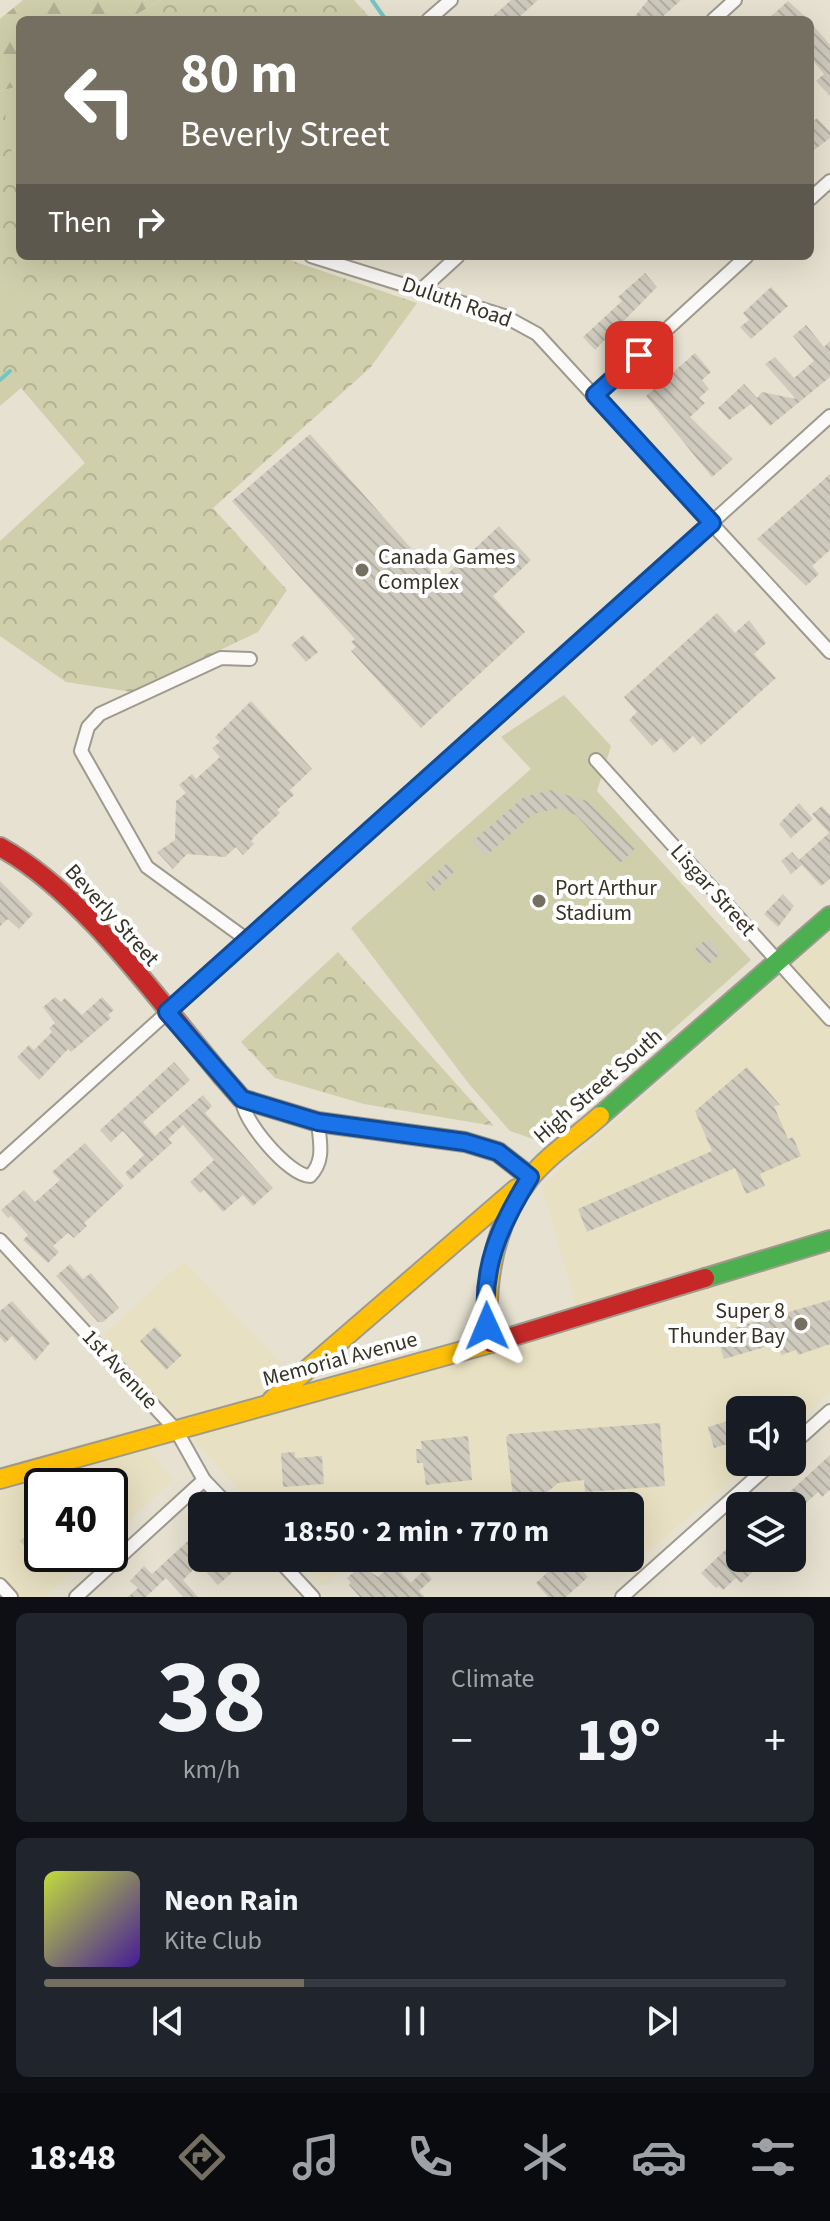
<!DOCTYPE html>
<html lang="en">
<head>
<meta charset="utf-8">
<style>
	:root { --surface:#171b24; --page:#20242c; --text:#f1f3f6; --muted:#9ea1a6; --line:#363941; --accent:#746f61 }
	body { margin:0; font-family:"Source Sans 3",sans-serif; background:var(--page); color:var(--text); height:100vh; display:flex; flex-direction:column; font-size:30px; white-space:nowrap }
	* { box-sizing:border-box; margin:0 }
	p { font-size:26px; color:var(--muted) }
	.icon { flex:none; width:44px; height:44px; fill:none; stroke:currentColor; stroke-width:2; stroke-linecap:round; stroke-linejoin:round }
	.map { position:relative; height:1597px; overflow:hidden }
	.panel { display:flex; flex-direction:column; gap:16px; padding:16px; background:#0d0f14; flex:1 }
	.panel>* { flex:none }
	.banner { position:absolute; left:16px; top:16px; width:798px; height:244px; border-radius:12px; box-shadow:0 8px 32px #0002; background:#746f61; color:#fff; overflow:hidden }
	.tools { position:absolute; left:726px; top:1396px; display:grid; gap:16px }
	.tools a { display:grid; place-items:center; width:80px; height:80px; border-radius:12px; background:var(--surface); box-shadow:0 8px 32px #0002; font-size:40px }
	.speed { position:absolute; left:24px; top:1468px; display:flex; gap:16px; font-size:40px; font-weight:700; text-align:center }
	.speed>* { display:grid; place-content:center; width:104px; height:104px; border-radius:50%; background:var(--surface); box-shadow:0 8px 32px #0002; line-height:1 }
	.speed .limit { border:4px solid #111; border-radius:12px; background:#fff; color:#111 }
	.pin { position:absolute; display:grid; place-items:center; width:68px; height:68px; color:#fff; margin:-34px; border-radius:16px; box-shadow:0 4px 12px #0006 }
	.me { position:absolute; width:88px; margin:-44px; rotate:359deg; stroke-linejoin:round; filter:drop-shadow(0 0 6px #0008) }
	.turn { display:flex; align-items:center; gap:28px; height:168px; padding:0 32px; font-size:36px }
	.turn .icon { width:104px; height:104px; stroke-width:2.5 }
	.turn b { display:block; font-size:56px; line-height:68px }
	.then { display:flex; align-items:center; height:76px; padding:0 32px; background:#0003; gap:16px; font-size:30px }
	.big { font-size:60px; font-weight:700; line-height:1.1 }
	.panel .tile { flex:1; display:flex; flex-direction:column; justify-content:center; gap:12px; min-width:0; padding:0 28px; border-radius:12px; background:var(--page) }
	.panel .dial { align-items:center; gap:0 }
	.dial b { font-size:104px; line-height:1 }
	.song { display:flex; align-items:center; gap:24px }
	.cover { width:96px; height:96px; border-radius:12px; background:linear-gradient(135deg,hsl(70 70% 55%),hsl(260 70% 35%)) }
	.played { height:8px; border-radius:4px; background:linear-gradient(90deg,var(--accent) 35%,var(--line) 35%) }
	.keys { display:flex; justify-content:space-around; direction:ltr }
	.heat { display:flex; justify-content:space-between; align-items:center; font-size:44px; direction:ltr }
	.panel .tiles { flex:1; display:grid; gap:16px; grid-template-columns:1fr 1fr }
	.tile:last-child { grid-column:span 2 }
	.trip { position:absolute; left:188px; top:1492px; width:456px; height:80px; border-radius:12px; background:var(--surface); box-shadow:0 8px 32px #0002; font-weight:700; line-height:80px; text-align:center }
	.tabs { display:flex; height:128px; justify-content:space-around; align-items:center; background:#090b0e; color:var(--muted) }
	.tabs .icon { width:56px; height:56px }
	.tabs .selected { color:var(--accent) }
	.tabs b { font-size:36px; color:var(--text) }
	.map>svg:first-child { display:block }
</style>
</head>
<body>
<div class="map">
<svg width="830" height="1597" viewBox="0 0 830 1597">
	<defs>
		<pattern id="forest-firs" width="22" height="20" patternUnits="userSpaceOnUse" patternTransform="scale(2)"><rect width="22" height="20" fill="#cfcfac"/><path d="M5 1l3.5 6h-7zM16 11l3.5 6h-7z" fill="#b2b294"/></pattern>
		<pattern id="park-crowns" width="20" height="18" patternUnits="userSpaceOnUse" patternTransform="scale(2)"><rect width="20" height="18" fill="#cfcfac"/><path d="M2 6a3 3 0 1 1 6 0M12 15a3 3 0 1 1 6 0" fill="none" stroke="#b2b294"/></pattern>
		<pattern id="building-back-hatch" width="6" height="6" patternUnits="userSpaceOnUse" patternTransform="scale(2)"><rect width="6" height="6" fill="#cecabd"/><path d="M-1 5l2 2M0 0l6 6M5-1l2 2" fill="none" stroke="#b2aea2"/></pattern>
	</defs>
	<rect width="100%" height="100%" fill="#e6e1d0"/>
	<!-- built -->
	<g fill="#e8e0c2">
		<polygon points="830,932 830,1392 792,1426 792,1410 740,1410 740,1462 751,1462 648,1552 630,1535 630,1506 599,1506 562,1491 544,1506 253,1506 102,1337 184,1261 315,1400 582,1327 542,1186"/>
		<polygon points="129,1430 174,1479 110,1538 110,1486 42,1486 42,1554 92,1554 45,1597 0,1597 0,1467"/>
		<polygon points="299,1558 355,1558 324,1586"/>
	</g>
	<!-- forest -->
	<polygon fill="url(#forest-firs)" points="23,0 161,0 127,20 20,20 20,86 0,91 0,19"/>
	<!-- park -->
	<g fill="url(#park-crowns)">
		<polygon points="161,0 354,0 372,20 127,20"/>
		<polygon points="20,86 20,256 278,256 417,303 370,368 213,508 287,590 258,632 132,692 66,682 0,636 0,541 85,463 21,388 0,406 0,91"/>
		<polygon points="338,952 494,1126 364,1104 275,1078 241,1042"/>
	</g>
	<!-- pitch -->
	<g fill="#cfcfac">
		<polygon points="20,99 20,176 5,132 6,104"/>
		<polygon points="0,265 13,275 24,307 0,328"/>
		<polygon points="564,695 611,746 597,791 751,960 545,1143 510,1131 469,1084 351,928 531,769 501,737"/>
	</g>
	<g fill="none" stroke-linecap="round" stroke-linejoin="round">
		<!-- stream -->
		<g stroke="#74c6c3" stroke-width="4">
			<polyline points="372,0 386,20"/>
			<polyline points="0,380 10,371"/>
		</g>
	</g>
	<!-- building -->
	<g fill="url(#building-back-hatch)">
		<polygon points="511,0 538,0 516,20 489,20"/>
		<polygon points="648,0 681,0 659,20 632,20"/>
		<polygon points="788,1 809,20 767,20"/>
		<polygon points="810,22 830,45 830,96 816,81 824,74 810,57"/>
		<polygon points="817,118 830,132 830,138 810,153 810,124"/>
		<polygon points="645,273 657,287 595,350 583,337 622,301 618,297"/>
		<polygon points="771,287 788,306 751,339 740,327 749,320 743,313"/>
		<polygon points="806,325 824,347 830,341 830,377 770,426 751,404 729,420 718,408 744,384 757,398 762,392 796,399 765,364 775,357 794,378 814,361 793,336"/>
		<polygon points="695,353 711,372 702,380 709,389 699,398 705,403 690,417 733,459 712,477 646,396"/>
		<polygon points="310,434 440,581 499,526 531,560 493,596 525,632 421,728 351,651 356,647 351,642 355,639 232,501"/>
		<polygon points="830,474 830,550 812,566 819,574 806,586 757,539"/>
		<polygon points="717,613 735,633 749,620 766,643 754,654 776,678 701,745 693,736 674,753 661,738 652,746 629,720 637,712 624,697"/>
		<polygon points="303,635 318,652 306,662 291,645"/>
		<polygon points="251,701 312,769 290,790 294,795 277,810 280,813 256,835 251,841 254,844 243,855 236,847 225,857 187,854 173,869 157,852 175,840 176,801 186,793 179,785 192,774 196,779 220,757 212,748 220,742 215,737"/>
		<polygon points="550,790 587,801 635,849 620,863 576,815 559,808 533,814 486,856 472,842 524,797"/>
		<polygon points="799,803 813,819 791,838 779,824"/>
		<polygon points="822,806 830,815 830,879 821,886 802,865 791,874 781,861 792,852 799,860 829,833 812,814"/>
		<polygon points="447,863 454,872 434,891 426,882"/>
		<polygon points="0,881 33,914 19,929 8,919 0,926"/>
		<polygon points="783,894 794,906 778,927 764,914"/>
		<polygon points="707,938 721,953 708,965 694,950"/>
		<polygon points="55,997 61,1002 65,998 82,1015 102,997 114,1010 108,1015 111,1018 71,1052 68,1049 39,1080 17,1057 29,1045 34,1050 52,1032 49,1028 55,1023 43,1007"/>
		<polygon points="174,1062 190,1080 143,1122 155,1136 203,1095 212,1106 205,1113 273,1188 253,1206 243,1195 223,1212 204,1190 200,1193 190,1182 214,1160 183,1125 168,1139 172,1143 131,1180 125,1173 144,1155 123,1131 111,1142 100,1130"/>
		<polygon points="747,1067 780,1105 774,1106 788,1139 793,1137 801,1156 760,1174 765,1186 746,1194 735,1168 587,1232 578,1209 712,1151 695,1111"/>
		<polygon points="85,1143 124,1186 84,1223 87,1226 74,1238 68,1233 53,1246 59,1252 48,1263 23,1240 28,1235 11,1216 8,1218 1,1210 24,1190 35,1202 60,1180 52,1172"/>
		<polygon points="70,1264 83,1279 91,1273 119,1308 103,1322 98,1322 56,1276"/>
		<polygon points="830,1300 830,1344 798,1355 796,1350 781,1355 778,1343 724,1359 716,1333"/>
		<polygon points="12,1301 50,1343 35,1361 12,1336 5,1343 0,1337 0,1311"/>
		<polygon points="155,1327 182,1355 166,1370 140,1341"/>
		<polygon points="738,1418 740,1440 714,1448 708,1427"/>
		<polygon points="660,1423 665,1486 585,1492 584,1480 558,1483 531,1506 514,1506 506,1437 509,1434"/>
		<polygon points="468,1436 472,1480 426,1485 423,1463 417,1463 416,1449 422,1449 421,1441"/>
		<polygon points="295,1452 295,1458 322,1456 324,1484 283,1487 281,1453"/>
		<polygon points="830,1455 830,1490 822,1497 818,1492 794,1514 792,1506 781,1500"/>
		<polygon points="42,1521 42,1554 62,1554 45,1569 20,1541"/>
		<polygon points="202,1528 202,1558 224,1558 235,1570 218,1585 199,1564 183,1580 198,1597 183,1597 166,1578 146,1597 128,1597 138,1588 130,1581 144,1566 152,1574"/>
		<polygon points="740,1536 740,1558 749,1558 757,1568 741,1583 736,1578 723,1590 719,1586 716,1588 701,1573"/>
		<polygon points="572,1558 594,1558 581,1569 588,1577 566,1597 548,1597 536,1583 553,1567 557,1572"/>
		<polygon points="393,1564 411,1583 424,1570 432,1579 419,1591 425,1597 360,1597 349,1585 351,1583 347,1578 361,1566 378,1577"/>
	</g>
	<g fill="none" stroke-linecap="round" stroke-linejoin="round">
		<defs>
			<g id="street">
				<polyline points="428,20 451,0"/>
				<polyline points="713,20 735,0"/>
				<polyline points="810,199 830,181"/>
				<polyline points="311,256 504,316 537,334 830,652"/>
				<polyline points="422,289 458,256"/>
				<polyline points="595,395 747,256"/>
				<polyline points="596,760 830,1019"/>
				<polyline points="246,939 147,867 81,751 88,727 100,714 221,658 250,659"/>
				<path d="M 242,1099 C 241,1119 289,1176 310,1176 C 325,1161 320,1143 318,1122"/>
				<polyline points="0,1163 830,416"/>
				<polyline points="0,1240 176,1430 204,1480 229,1506"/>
				<polyline points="792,1445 830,1411"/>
				<polyline points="277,1558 313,1597"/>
				<polyline points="0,1585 11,1597"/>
				<polyline points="76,1597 204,1480"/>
				<polyline points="622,1597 773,1462"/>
			</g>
			<g id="fast">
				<polyline points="222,1076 242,1099 318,1122 465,1142 498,1152 530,1177"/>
				<polyline points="600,1116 830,916"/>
				<polyline points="705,1278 830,1240"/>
			</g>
			<g id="slow">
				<path d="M 489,1343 C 484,1285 492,1226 530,1178 C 548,1155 578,1136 600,1116"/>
				<polyline points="272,1400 516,1189"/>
				<polyline points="0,1479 491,1343"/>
			</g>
			<g id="jam">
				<path d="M 0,847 C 84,893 159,1002 222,1076"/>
				<polyline points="491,1343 705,1278"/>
			</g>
		</defs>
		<!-- street casing -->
		<use href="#street" stroke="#9e9a8d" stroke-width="16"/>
		<!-- fast casing -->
		<use href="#fast" stroke="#9e9a8d" stroke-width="22"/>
		<!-- slow casing -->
		<use href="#slow" stroke="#9e9a8d" stroke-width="22"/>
		<!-- jam casing -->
		<use href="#jam" stroke="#9e9a8d" stroke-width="22"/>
		<!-- street -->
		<use href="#street" stroke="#fbfaf8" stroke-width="12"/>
		<!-- fast -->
		<use href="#fast" stroke="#4caf50" stroke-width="18"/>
		<!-- slow -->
		<use href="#slow" stroke="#ffc107" stroke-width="18"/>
		<!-- jam -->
		<use href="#jam" stroke="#c62828" stroke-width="18"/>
	</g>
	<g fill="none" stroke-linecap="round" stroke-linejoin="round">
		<defs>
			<path id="route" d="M 487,1326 C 480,1268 500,1225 530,1177 L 498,1152 L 465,1142 L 318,1122 L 242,1099 L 167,1012 L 712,523 L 595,395 L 639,355"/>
		</defs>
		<!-- route casing -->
		<use href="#route" stroke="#114b97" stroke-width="20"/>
		<!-- route -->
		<use href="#route" stroke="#1a73e8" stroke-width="14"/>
	</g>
	<!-- markers -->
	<g fill="#746f61" stroke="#fff" stroke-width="3">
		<circle cx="362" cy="570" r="8"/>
		<circle cx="539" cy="901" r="8"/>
		<circle cx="801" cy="1324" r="8"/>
	</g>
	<g text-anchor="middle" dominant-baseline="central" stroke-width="8" stroke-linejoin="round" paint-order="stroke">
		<!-- street labels -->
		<g font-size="22" fill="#363225" stroke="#fff">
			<text transform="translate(457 302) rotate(19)">Duluth Road</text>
			<text transform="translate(713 890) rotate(48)">Lisgar Street</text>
			<text transform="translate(112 915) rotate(48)">Beverly Street</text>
			<text transform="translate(598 1086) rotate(-41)">High Street South</text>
			<text transform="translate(340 1359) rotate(-15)">Memorial Avenue</text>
			<text transform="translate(120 1369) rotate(47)">1st Avenue</text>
		</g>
		<!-- poi labels -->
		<g font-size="22" fill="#363225" stroke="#fff" text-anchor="start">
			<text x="378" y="557">Canada Games<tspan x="378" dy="25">Complex</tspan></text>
			<text x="555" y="888">Port Arthur<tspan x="555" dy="25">Stadium</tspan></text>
			<text x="785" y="1311" text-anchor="end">Super 8<tspan x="785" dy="25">Thunder Bay</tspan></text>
		</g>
	</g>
</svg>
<div class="tools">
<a><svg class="icon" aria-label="sound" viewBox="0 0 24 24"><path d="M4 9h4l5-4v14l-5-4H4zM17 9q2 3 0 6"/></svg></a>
<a><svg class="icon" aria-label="layers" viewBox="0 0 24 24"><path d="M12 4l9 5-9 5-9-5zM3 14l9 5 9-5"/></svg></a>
</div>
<div class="speed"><div class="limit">40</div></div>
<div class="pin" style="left:639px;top:355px;background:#d93025"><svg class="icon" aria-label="arrive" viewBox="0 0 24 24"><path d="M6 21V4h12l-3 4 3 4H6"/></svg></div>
<svg class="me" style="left:487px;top:1326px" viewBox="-20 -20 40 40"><path d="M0-17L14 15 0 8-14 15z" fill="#1a73e8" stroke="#fff" stroke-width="4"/></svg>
<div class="trip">18:50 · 2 min · 770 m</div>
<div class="banner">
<div class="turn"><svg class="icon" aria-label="left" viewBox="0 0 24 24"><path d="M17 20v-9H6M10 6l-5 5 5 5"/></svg><div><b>80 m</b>Beverly Street</div></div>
<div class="then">Then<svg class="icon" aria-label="right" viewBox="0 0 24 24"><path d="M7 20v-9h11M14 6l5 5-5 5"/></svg></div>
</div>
</div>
<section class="panel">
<div class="tiles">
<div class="tile dial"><b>38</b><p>km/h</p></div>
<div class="tile"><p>Climate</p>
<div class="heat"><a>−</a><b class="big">19°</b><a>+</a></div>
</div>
<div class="tile">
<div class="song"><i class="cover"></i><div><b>Neon Rain</b><p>Kite Club</p></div></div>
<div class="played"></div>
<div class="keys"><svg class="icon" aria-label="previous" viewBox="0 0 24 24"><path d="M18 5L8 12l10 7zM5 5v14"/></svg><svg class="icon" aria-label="pause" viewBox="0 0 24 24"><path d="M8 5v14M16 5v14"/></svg><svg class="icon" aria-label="next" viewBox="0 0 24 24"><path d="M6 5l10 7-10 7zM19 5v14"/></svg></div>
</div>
</div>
</section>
<nav class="tabs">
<b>18:48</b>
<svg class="icon selected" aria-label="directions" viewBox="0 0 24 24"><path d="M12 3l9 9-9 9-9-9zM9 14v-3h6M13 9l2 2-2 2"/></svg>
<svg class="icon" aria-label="music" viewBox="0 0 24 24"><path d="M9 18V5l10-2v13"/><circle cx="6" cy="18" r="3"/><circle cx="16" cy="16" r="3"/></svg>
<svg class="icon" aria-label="phone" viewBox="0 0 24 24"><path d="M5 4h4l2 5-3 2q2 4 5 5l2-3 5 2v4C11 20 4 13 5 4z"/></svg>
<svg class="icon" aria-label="climate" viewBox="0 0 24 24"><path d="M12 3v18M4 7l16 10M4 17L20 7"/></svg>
<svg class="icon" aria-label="car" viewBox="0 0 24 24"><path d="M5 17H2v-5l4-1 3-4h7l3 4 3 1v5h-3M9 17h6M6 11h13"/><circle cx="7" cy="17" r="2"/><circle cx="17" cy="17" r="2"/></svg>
<svg class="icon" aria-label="filters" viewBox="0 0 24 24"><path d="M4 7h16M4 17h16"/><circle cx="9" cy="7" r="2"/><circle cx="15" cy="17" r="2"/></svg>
</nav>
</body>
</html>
